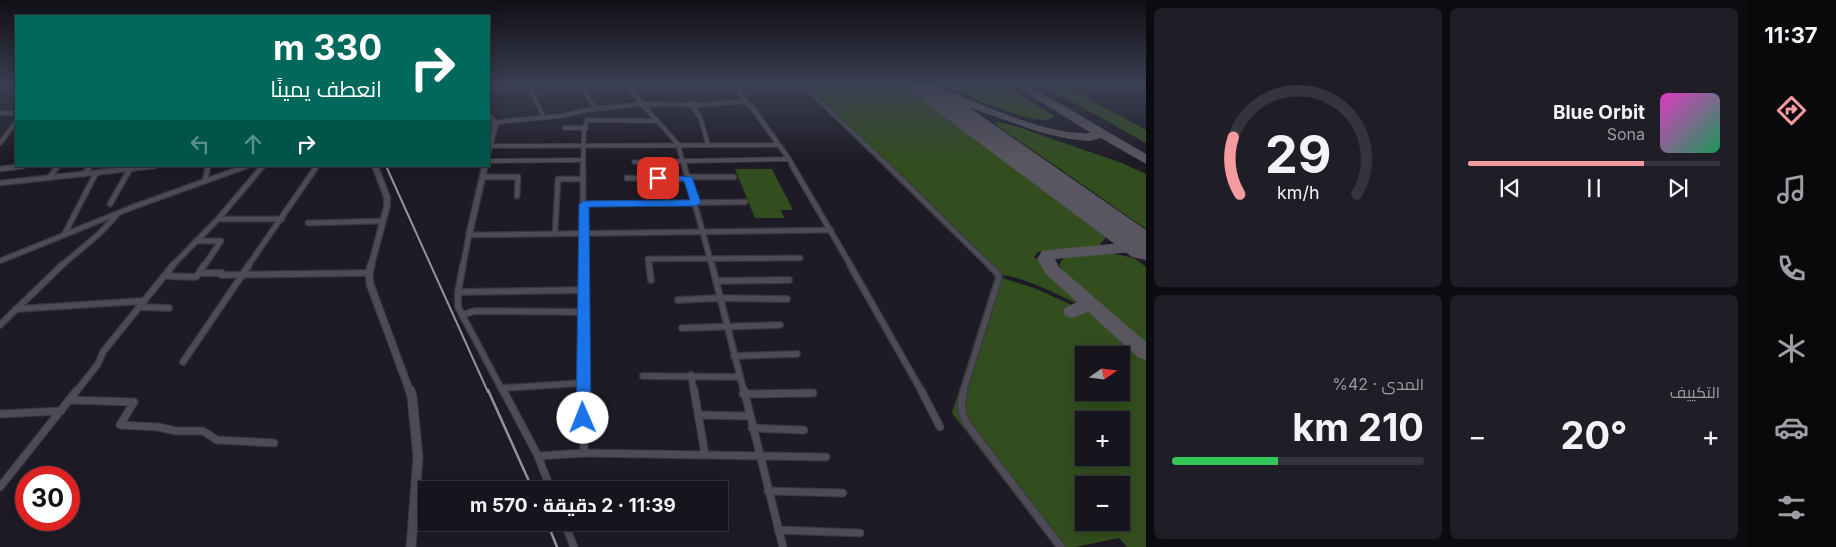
<!DOCTYPE html>
<html lang="ar">
<head>
<meta charset="utf-8">
<style>
	:root { --surface:#16141c; --page:#1f1d25; --text:#f1f3f6; --muted:#9e9ea3; --line:#35333b; --accent:#f49b9f }
	body { margin:0; font-family:Inter,Cairo,sans-serif; background:var(--page); color:var(--text); direction:rtl; height:100vh; display:flex; flex-direction:column; font-size:19px; white-space:nowrap }
	* { box-sizing:border-box; margin:0 }
	p { font-size:16px; color:var(--muted) }
	.icon { flex:none; width:28px; height:28px; fill:none; stroke:currentColor; stroke-width:2; stroke-linecap:round; stroke-linejoin:round }
	.map { position:relative; flex:1; overflow:hidden; direction:ltr }
	.details { display:flex; flex-direction:column; gap:8px; padding:8px; background:#0c0b0f; width:600px }
	.details>* { flex:none }
	.top-card { position:absolute; left:15px; top:15px; width:475px; height:152px; border-radius:0px; box-shadow:0 2px 12px #0003,0 0 0 1px var(--line); direction:rtl; background:#00695c; color:#fff; overflow:hidden }
	.needle { width:32px; rotate:76deg }
	.fabs { position:absolute; left:1075px; top:346px; display:grid; gap:10px }
	.fabs a { display:grid; place-items:center; width:55px; height:55px; border-radius:0px; background:var(--surface); box-shadow:0 2px 12px #0003,0 0 0 1px var(--line); font-size:25px }
	.speed { position:absolute; left:15px; top:466px; display:flex; gap:10px; font-size:25px; font-weight:700; text-align:center }
	.speed>* { display:grid; place-content:center; width:65px; height:65px; border-radius:50%; background:var(--surface); box-shadow:0 2px 12px #0003,0 0 0 1px var(--line); line-height:1 }
	.speed .limit { border:8px solid #d22; background:#fff; color:#111 }
	.pin { position:absolute; display:grid; place-items:center; width:42px; height:42px; color:#fff; margin:-21px; border-radius:10px; box-shadow:0 2px 8px #0006 }
	.me { position:absolute; width:55px; margin:-28px; rotate:359deg; stroke-linejoin:round; filter:drop-shadow(0 0 4px #0008) }
	.turn { display:flex; align-items:center; gap:18px; height:105px; padding:0 25px; font-size:22px }
	.turn .icon { width:65px; height:65px; stroke-width:2.5 }
	.turn b { display:block; font-size:35px; line-height:42px }
	.lanes { display:flex; align-items:center; height:48px; padding:0 25px; background:#0003; justify-content:center; gap:25px; direction:ltr }
	.lanes .off { opacity:.35 }
	.big { font-size:38px; font-weight:700; line-height:1.1 }
	.details .card { flex:1; display:flex; flex-direction:column; justify-content:center; gap:8px; min-width:0; padding:0 18px; border-radius:8px; background:var(--page) }
	.details .dial { align-items:center; gap:0 }
	.dial svg { height:130px; overflow:visible; fill:none; stroke:var(--line); stroke-width:7; stroke-linecap:round; text-anchor:middle }
	.dial text { fill:var(--text); stroke:none }
	.song { display:flex; align-items:center; gap:15px }
	.cover { width:60px; height:60px; border-radius:8px; background:linear-gradient(135deg,hsl(310 70% 55%),hsl(150 70% 35%)) }
	.played { height:5px; border-radius:2px; background:linear-gradient(90deg,var(--accent) 70%,var(--line) 70%) }
	.keys { display:flex; justify-content:space-around; direction:ltr }
	.heat { display:flex; justify-content:space-between; align-items:center; font-size:28px; direction:ltr }
	.charge { height:8px; border-radius:4px; background:linear-gradient(90deg,#34c759 42%,var(--line) 0) }
	.details .tiles { flex:1; display:grid; gap:8px; grid-template-columns:repeat(2,1fr) }
	.trip { position:absolute; left:418px; top:481px; width:310px; height:50px; border-radius:0px; background:var(--surface); box-shadow:0 2px 12px #0003,0 0 0 1px var(--line); font-weight:700; line-height:50px; text-align:center; direction:rtl }
	main { display:flex; flex:1; min-height:0 }
	.tabs { display:flex; flex-direction:column; width:90px; justify-content:space-around; align-items:center; background:#09080b; color:var(--muted) }
	.tabs .icon { width:35px; height:35px }
	.tabs .current { color:var(--accent) }
	.tabs b { font-size:22px; color:var(--text) }
	.map>svg:first-child { display:block }
</style>
</head>
<body>
<main>
<nav class="tabs">
<b>11:37</b>
<svg class="icon current" aria-label="directions" viewBox="0 0 24 24"><path d="M12 3l9 9-9 9-9-9zM9 14v-3h6M13 9l2 2-2 2"/></svg>
<svg class="icon" aria-label="music" viewBox="0 0 24 24"><path d="M9 18V5l10-2v13"/><circle cx="6" cy="18" r="3"/><circle cx="16" cy="16" r="3"/></svg>
<svg class="icon" aria-label="phone" viewBox="0 0 24 24"><path d="M5 4h4l2 5-3 2q2 4 5 5l2-3 5 2v4C11 20 4 13 5 4z"/></svg>
<svg class="icon" aria-label="climate" viewBox="0 0 24 24"><path d="M12 3v18M4 7l16 10M4 17L20 7"/></svg>
<svg class="icon" aria-label="car" viewBox="0 0 24 24"><path d="M5 17H2v-5l4-1 3-4h7l3 4 3 1v5h-3M9 17h6M6 11h13"/><circle cx="7" cy="17" r="2"/><circle cx="17" cy="17" r="2"/></svg>
<svg class="icon" aria-label="filters" viewBox="0 0 24 24"><path d="M4 7h16M4 17h16"/><circle cx="9" cy="7" r="2"/><circle cx="15" cy="17" r="2"/></svg>
</nav>
<section class="details">
<div class="tiles">
<div class="card">
<div class="song"><i class="cover"></i><div><b>Blue Orbit</b><p>Sona</p></div></div>
<div class="played"></div>
<div class="keys"><svg class="icon" aria-label="previous" viewBox="0 0 24 24"><path d="M18 5L8 12l10 7zM5 5v14"/></svg><svg class="icon" aria-label="pause" viewBox="0 0 24 24"><path d="M8 5v14M16 5v14"/></svg><svg class="icon" aria-label="next" viewBox="0 0 24 24"><path d="M6 5l10 7-10 7zM19 5v14"/></svg></div>
</div>
<div class="card dial"><svg viewBox="0 0 100 80">
<path d="M14 69A42 42 0 1 1 86 69"/>
<path d="M14 69A42 42 0 0 1 10 34" stroke="#f49b9f"/>
<text x="50" y="56" font-size="32" font-weight="700">29</text>
<text x="50" y="72" font-size="11">km/h</text>
</svg></div>
<div class="card"><p>التكييف</p>
<div class="heat"><a>−</a><b class="big">20°</b><a>+</a></div>
</div>
<div class="card"><p>المدى · 42%</p><b class="big">210 km</b><div class="charge"></div></div>
</div>
</section>
<div class="map">
<svg width="1146" height="547" viewBox="0 0 1146 547">
	<rect width="100%" height="100%" fill="#1e1b26"/>
	<!-- green -->
	<g fill="#324e1e" fill-rule="evenodd">
		<path d="M 801,85 L 903,85 L 1106,237 L 1098,247 L 1038,252 L 1034,257 L 1075,294 L 1076,303 C 1058,295 1013,271 996,276 L 1034,288 L 1101,318 L 1146,357 L 1146,547 L 1127,547 L 1119,538 L 1075,547 L 1055,547 L 952,413 L 995,276 ZM 1084,355 L 1121,355 L 1121,392 L 1084,392 ZM 1084,420 L 1121,420 L 1121,458 L 1084,458 ZM 1084,485 L 1121,485 L 1121,522 L 1084,522 Z"/>
		<path d="M 946,85 L 1005,85 L 1054,116 C 1042,132 962,93 946,85 Z"/>
		<polygon points="1043,85 1063,85 1146,130 1146,143"/>
		<polygon points="998,122 1015,126 1122,163 1146,174 1146,229 995,124"/>
		<polygon points="735,169 772,169 793,210 781,210 784,218 755,218"/>
		<polygon points="1106,252 1134,258 1146,267 1146,347 1066,278 1059,265 1065,256"/>
	</g>
	<g fill="none" stroke-linecap="round" stroke-linejoin="round">
		<!-- taxiway -->
		<g fill="#595660" fill-rule="evenodd">
			<path d="M 919,85 C 937,84 950,92 966,98 C 1002,113 1052,135 1091,133 L 1014,85 L 1028,85 L 1146,154 L 1146,164 L 1101,138 L 1090,141 L 1069,139 L 1039,132 L 957,103 Z"/>
			<polygon points="1143,241 1146,242 1146,250 1143,251 1055,259 1059,267 1146,342 1146,360 1139,358 1088,312 1072,318 1065,316 1063,312 1065,308 1077,302 1046,274 1037,259 1042,251 1048,250"/>
		</g>
		<!-- runway -->
		<polygon fill="#595660" fill-rule="evenodd" points="907,85 937,85 1146,230 1146,260 1132,257 910,91"/>
		<defs>
			<g id="minor-far3">
				<polyline points="572,85 585,90 587,97 597,109"/>
				<polyline points="628,85 642,104 678,144 684,166"/>
				<polyline points="803,85 888,166"/>
				<polyline points="629,86 637,85"/>
				<polyline points="489,89 524,85"/>
				<polyline points="532,92 544,118"/>
				<polyline points="690,103 700,117 708,144"/>
				<polyline points="0,113 16,113"/>
				<polyline points="489,125 505,121 561,116 586,110 642,104 703,105 744,101"/>
				<polyline points="564,128 586,128"/>
				<polyline points="0,143 16,122"/>
				<polyline points="490,146 778,145"/>
				<polyline points="489,161 583,160"/>
				<polyline points="634,162 789,159 793,166"/>
				<polyline points="583,166 584,131 587,120 657,121"/>
			</g>
			<g id="minor-far2">
				<polyline points="583,165 583,266"/>
				<polyline points="684,165 712,266"/>
				<polyline points="792,165 851,266"/>
				<polyline points="887,165 990,266"/>
				<polyline points="0,169 23,166"/>
				<polyline points="84,174 90,166"/>
				<polyline points="482,177 518,177 517,196"/>
				<polyline points="688,177 734,177"/>
				<polyline points="49,178 58,166"/>
				<polyline points="627,178 688,179"/>
				<polyline points="205,181 208,166"/>
				<polyline points="0,183 155,166"/>
				<polyline points="110,204 130,169"/>
				<polyline points="584,204 745,202"/>
				<polyline points="218,219 282,219"/>
				<polyline points="308,223 383,221"/>
				<polyline points="555,233 558,179 583,179"/>
				<polyline points="64,235 96,173"/>
				<polyline points="196,241 221,241 204,266"/>
				<polyline points="0,261 133,207 247,166"/>
				<polyline points="61,266 100,233 116,216"/>
				<polyline points="172,266 218,219 263,166"/>
				<polyline points="248,266 317,166"/>
				<polyline points="463,266 469,235 831,230"/>
				<polyline points="649,266 648,259 800,258"/>
			</g>
			<g id="minor-far1">
				<polyline points="463,265 458,292 458,307 503,392"/>
				<polyline points="583,265 584,392"/>
				<polyline points="649,265 651,280"/>
				<polyline points="712,265 744,392"/>
				<polyline points="850,265 922,392"/>
				<polyline points="199,273 204,265"/>
				<polyline points="165,276 196,277 199,273 222,273 221,275 369,273"/>
				<polyline points="716,281 789,280"/>
				<polyline points="458,292 583,290"/>
				<polyline points="678,300 720,298 787,299"/>
				<polyline points="140,307 169,308"/>
				<polyline points="16,309 143,301"/>
				<polyline points="462,315 475,311 583,312"/>
				<polyline points="0,325 62,265"/>
				<polyline points="682,328 780,325"/>
				<polyline points="734,356 797,354"/>
				<polyline points="183,362 249,265"/>
				<polyline points="691,375 694,392"/>
				<polyline points="643,376 739,377"/>
				<polyline points="503,388 583,383"/>
				<polyline points="76,392 98,364 103,352 173,265"/>
				<polyline points="963,392 999,278 998,274 989,265"/>
			</g>
			<g id="minor">
				<polyline points="503,390 538,456 551,490"/>
				<polyline points="694,390 705,454"/>
				<polyline points="744,390 783,547"/>
				<polyline points="921,390 940,427"/>
				<path d="M 964,390 C 960,404 961,412 967,424 L 1061,547"/>
				<polyline points="743,394 813,393"/>
				<polyline points="69,400 134,402 120,425 158,427 176,431 203,431 217,440 274,443"/>
				<polyline points="0,414 61,411"/>
				<polyline points="698,415 749,416"/>
				<polyline points="752,428 804,430"/>
				<polyline points="584,453 826,457"/>
				<polyline points="538,456 584,453 584,390"/>
				<polyline points="0,487 77,390"/>
				<polyline points="768,491 843,493"/>
				<polyline points="564,522 574,547"/>
				<polyline points="778,530 860,533"/>
			</g>
			<g id="tertiary-far3">
				<polyline points="735,85 744,101 751,106 789,159"/>
				<polyline points="489,115 496,123 489,151"/>
			</g>
			<g id="tertiary-far2">
				<polyline points="469,235 485,166"/>
				<polyline points="371,266 387,206 387,197 375,166"/>
			</g>
			<polyline id="tertiary-far1" points="371,265 369,273 370,284 410,392"/>
			<polyline id="tertiary" points="410,390 412,397 418,457 411,547"/>
		</defs>
		<!-- minor-far3 casing -->
		<use href="#minor-far3" stroke="#39383f" stroke-width="5.5"/>
		<!-- minor-far2 casing -->
		<use href="#minor-far2" stroke="#39383f" stroke-width="7"/>
		<!-- minor-far1 casing -->
		<use href="#minor-far1" stroke="#39383f" stroke-width="8"/>
		<!-- minor casing -->
		<use href="#minor" stroke="#39383f" stroke-width="9"/>
		<!-- tertiary-far3 casing -->
		<use href="#tertiary-far3" stroke="#39383f" stroke-width="6"/>
		<!-- tertiary-far2 casing -->
		<use href="#tertiary-far2" stroke="#39383f" stroke-width="8"/>
		<!-- tertiary-far1 casing -->
		<use href="#tertiary-far1" stroke="#39383f" stroke-width="9"/>
		<!-- tertiary casing -->
		<use href="#tertiary" stroke="#39383f" stroke-width="11"/>
		<!-- minor-far3 -->
		<use href="#minor-far3" stroke="#4e4b57" stroke-width="4"/>
		<!-- minor-far2 -->
		<use href="#minor-far2" stroke="#4e4b57" stroke-width="4.5"/>
		<!-- minor-far1 -->
		<use href="#minor-far1" stroke="#4e4b57" stroke-width="5.5"/>
		<!-- minor -->
		<use href="#minor" stroke="#4e4b57" stroke-width="7"/>
		<!-- tertiary-far3 -->
		<use href="#tertiary-far3" stroke="#4e4b57" stroke-width="4.5"/>
		<!-- tertiary-far2 -->
		<use href="#tertiary-far2" stroke="#4e4b57" stroke-width="5.5"/>
		<!-- tertiary-far1 -->
		<use href="#tertiary-far1" stroke="#4e4b57" stroke-width="7"/>
		<!-- tertiary -->
		<use href="#tertiary" stroke="#4e4b57" stroke-width="9"/>
		<!-- rail-far1 -->
		<polyline stroke="#94929b" stroke-width="2" points="386,166 488,392"/>
		<!-- rail -->
		<g stroke="#94929b" stroke-width="2.5">
			<polyline points="488,390 533,490"/>
			<polyline points="547,522 557,547"/>
		</g>
	</g>
	<!-- sky -->
	<linearGradient id="sky" x2="0" y2="1"><stop stop-color="#100f15"/><stop offset="0.53" stop-color="#3b3f52"/><stop offset="1" stop-color="#3b3f52" stop-opacity="0"/></linearGradient>
	<rect width="1146" height="161" fill="url(#sky)"/>
	<!-- route -->
	<polygon fill="#1a73e8" stroke="#114b97" points="658,175 692,177 701,203 696,206 589,207 591,418 588,422 583,424 578,422 576,418 579,204 584,201 690,200 684,181 654,180 654,176"/>
</svg>
<div class="fabs">
<a><svg class="needle" viewBox="-14 -14 28 28"><path d="M0-13l5 13h-10z" fill="#e53935"/><path d="M0 13l5-13h-10z" fill="#9e9ea3"/></svg></a>
<a>+</a>
<a>−</a>
</div>
<div class="speed"><div class="limit">30</div></div>
<div class="pin" style="left:658px;top:178px;background:#d93025"><svg class="icon" aria-label="arrive" viewBox="0 0 24 24"><path d="M6 21V4h12l-3 4 3 4H6"/></svg></div>
<svg class="me" style="left:583px;top:418px" viewBox="-20 -20 40 40"><circle r="19" fill="#fff"/><path d="M0-13L10 11 0 6-10 11z" fill="#1a73e8"/></svg>
<div class="trip">11:39 · 2 دقيقة · 570 m</div>
<div class="top-card">
<div class="turn"><svg class="icon" aria-label="right" viewBox="0 0 24 24"><path d="M7 20v-9h11M14 6l5 5-5 5"/></svg><div><b>330 m</b>انعطف يمينًا</div></div>
<div class="lanes"><svg class="icon off" aria-label="left" viewBox="0 0 24 24"><path d="M17 20v-9H6M10 6l-5 5 5 5"/></svg><svg class="icon off" aria-label="ahead" viewBox="0 0 24 24"><path d="M12 20V5M6 11l6-6 6 6"/></svg><svg class="icon" aria-label="right" viewBox="0 0 24 24"><path d="M7 20v-9h11M14 6l5 5-5 5"/></svg></div>
</div>
</div>
</main>
</body>
</html>
